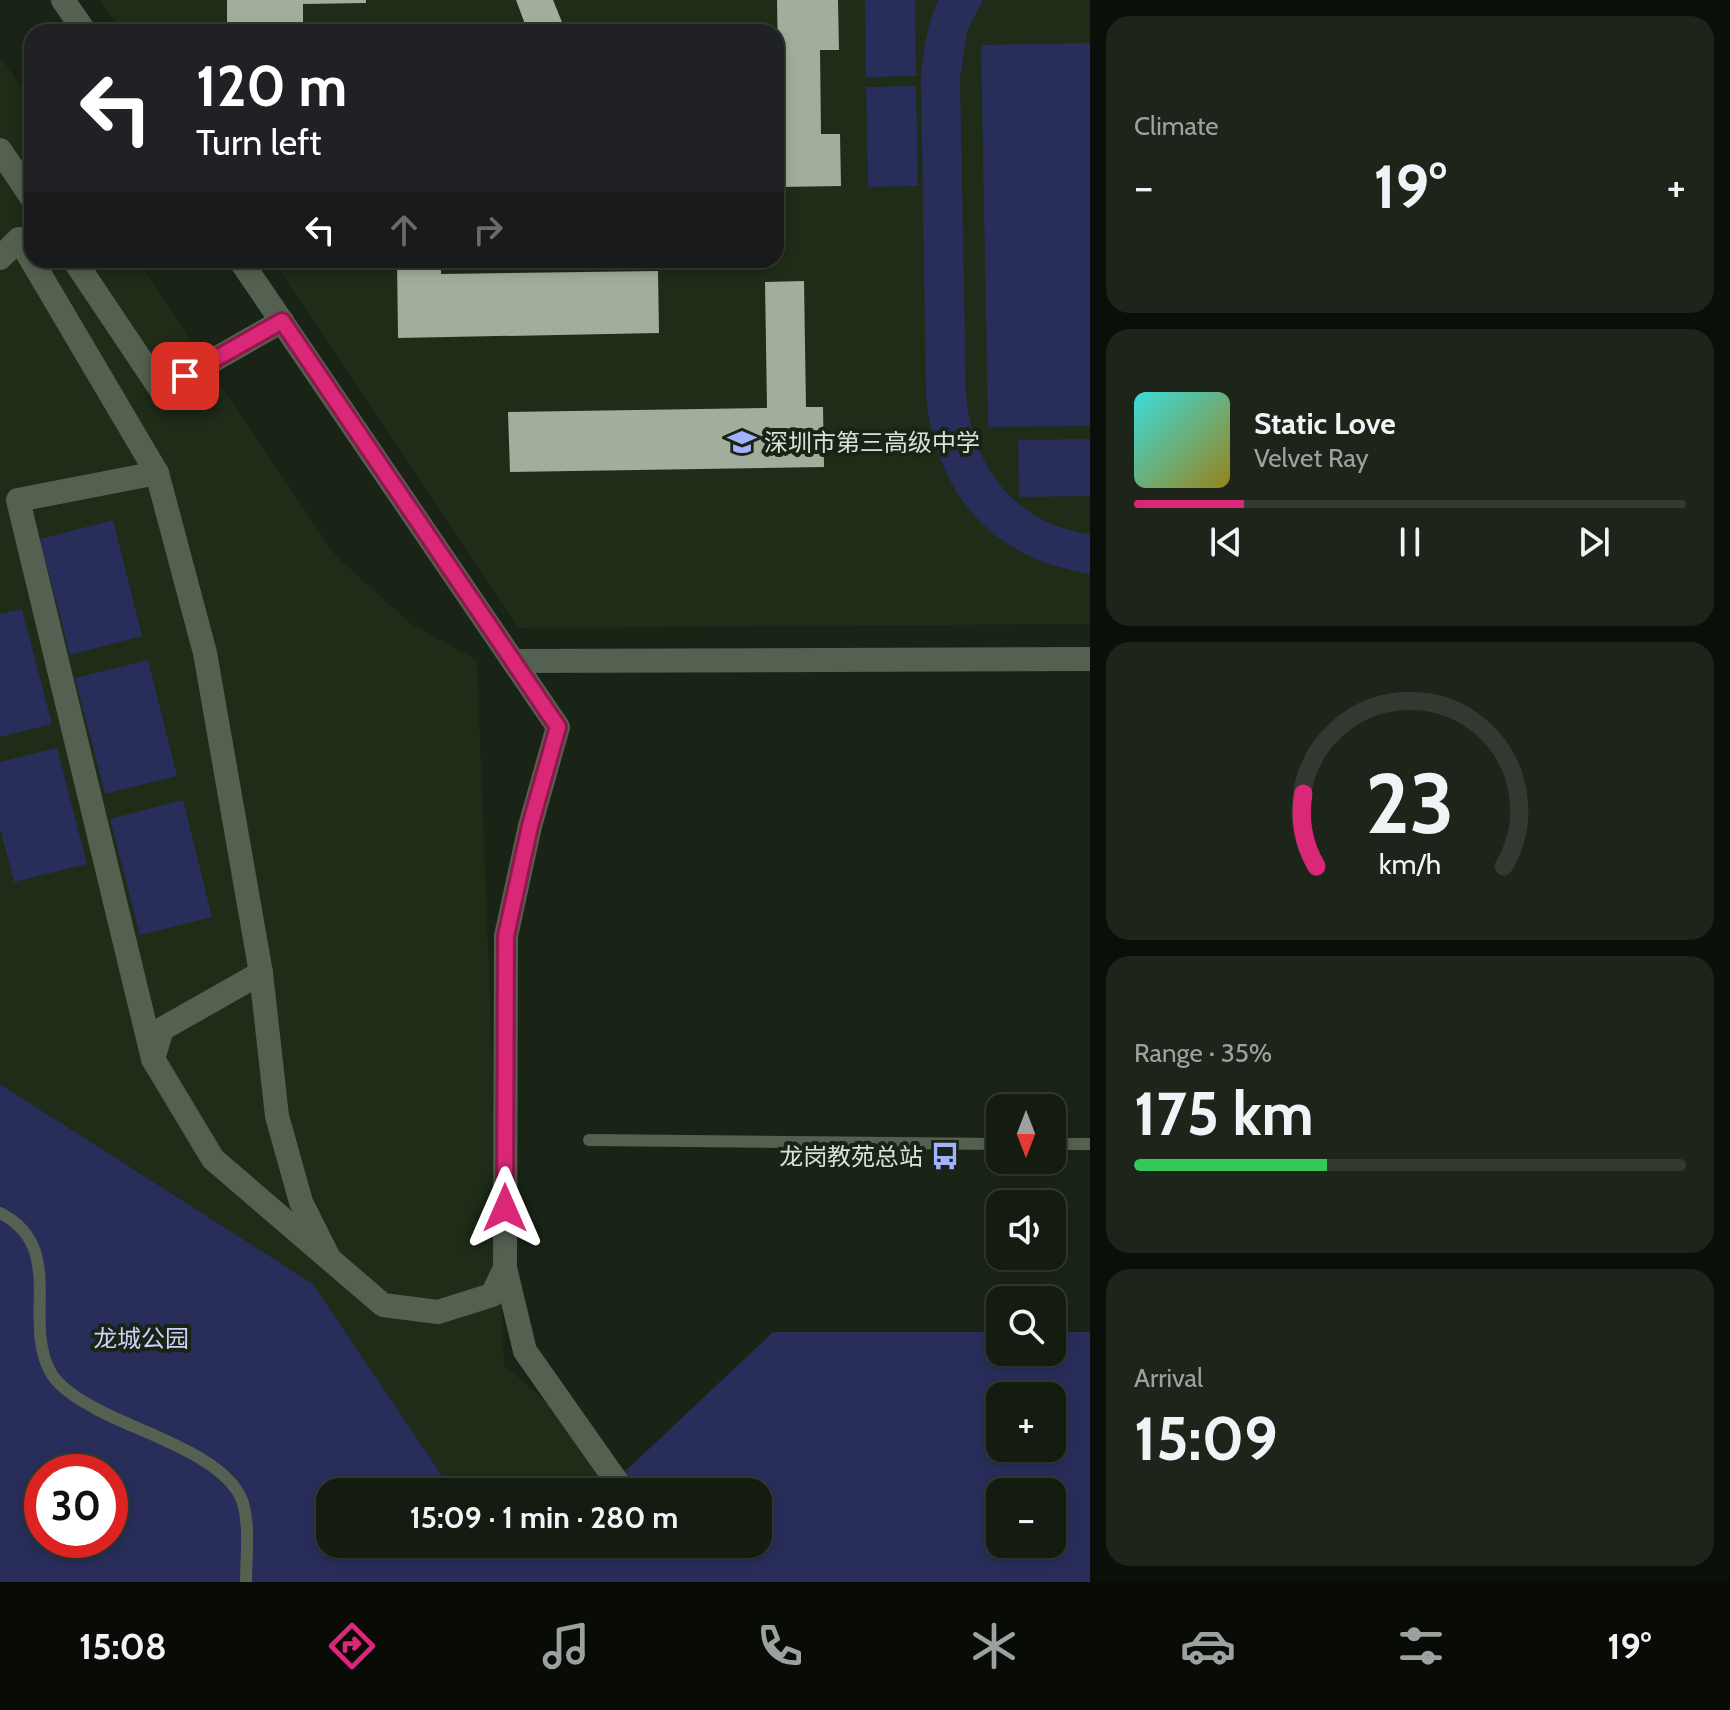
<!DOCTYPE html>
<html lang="en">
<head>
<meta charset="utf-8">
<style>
	:root { --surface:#141b10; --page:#1d2419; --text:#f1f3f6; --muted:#9da19f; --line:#333930; --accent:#db2777 }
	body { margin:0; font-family:Cabin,"Noto Sans SC",sans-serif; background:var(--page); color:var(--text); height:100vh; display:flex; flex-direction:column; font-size:30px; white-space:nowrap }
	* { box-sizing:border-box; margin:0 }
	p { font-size:26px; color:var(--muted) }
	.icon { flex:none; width:44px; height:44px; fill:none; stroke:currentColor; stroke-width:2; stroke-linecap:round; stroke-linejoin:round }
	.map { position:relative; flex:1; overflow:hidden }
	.details { display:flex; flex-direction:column; gap:16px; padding:16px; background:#0b0f09; width:640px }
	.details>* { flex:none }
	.hud { position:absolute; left:24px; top:24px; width:760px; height:244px; border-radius:24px; box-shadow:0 4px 12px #0003,0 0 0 2px var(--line); background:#202124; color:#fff; overflow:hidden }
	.needle { width:52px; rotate:180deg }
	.buttons { position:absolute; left:986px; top:1094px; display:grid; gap:16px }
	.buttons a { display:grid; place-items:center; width:80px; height:80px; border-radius:16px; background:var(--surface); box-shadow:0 4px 12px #0003,0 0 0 2px var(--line); font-size:40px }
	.speed { position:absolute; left:24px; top:1454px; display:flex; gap:16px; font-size:40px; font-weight:700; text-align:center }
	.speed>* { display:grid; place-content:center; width:104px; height:104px; border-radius:50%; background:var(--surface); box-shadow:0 4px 12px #0003,0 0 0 2px var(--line); line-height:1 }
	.speed .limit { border:12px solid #d22; background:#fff; color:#111 }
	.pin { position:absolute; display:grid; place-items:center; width:68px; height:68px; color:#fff; margin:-34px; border-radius:16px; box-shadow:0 4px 12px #0006 }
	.me { position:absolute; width:88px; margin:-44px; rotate:0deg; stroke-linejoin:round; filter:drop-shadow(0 0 6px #0008) }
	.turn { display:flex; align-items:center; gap:28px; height:168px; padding:0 40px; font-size:36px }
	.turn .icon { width:104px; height:104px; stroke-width:2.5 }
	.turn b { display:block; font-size:56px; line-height:68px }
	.lanes { display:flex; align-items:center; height:76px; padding:0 40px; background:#0003; justify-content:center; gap:40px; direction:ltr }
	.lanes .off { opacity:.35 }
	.big { font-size:60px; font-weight:700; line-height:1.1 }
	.details .card { flex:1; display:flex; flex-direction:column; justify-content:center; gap:12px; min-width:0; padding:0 28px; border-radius:24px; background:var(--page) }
	.details .dial { align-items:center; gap:0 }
	.dial svg { height:208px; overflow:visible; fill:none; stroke:var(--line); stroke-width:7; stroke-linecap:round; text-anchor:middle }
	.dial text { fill:var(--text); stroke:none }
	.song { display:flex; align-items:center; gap:24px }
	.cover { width:96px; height:96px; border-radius:12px; background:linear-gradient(135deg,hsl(180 70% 55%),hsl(50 70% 35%)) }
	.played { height:8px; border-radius:4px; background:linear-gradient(90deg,var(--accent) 20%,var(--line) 20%) }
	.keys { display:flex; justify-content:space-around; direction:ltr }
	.heat { display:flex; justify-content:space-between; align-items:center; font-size:44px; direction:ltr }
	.charge { height:12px; border-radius:6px; background:linear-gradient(90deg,#34c759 35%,var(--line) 0) }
	.trip { position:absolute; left:316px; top:1478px; width:456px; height:80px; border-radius:24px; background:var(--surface); box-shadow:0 4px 12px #0003,0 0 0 2px var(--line); font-weight:700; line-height:80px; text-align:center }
	.dock { display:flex; height:128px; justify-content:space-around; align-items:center; background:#080b06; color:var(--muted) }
	.dock .icon { width:56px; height:56px }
	.dock .on { color:var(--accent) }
	.dock b { font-size:36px; color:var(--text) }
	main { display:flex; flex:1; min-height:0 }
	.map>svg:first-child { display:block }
</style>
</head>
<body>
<main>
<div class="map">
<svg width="1090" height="1582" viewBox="0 0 1090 1582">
	<rect width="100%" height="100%" fill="#1a2416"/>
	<!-- built -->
	<g fill="#1e2c18">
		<polygon points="100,0 1090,0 1090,624 518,628 273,260 776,260 776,32 122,32"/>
		<polygon points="0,56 32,103 32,260 137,260 336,556 411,624 477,660 504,1365 640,1483 629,1492 453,1492 313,1284 0,1084"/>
	</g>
	<!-- green -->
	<g fill="#282e59" fill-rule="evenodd">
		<polygon points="865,0 915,0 916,76 866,77"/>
		<path d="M 938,0 L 983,0 L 967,31 L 960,78 L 966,395 C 973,467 1015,524 1090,534 L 1090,574 C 991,558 937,495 926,397 L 921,78 C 923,50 927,26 938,0 Z"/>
		<polygon points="1090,43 1090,426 988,427 981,45"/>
		<polygon points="916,86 918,186 868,187 866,87"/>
		<polygon points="1090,439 1090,496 1019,497 1018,440"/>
		<polygon points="113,520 142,636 70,655 40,539"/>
		<polygon points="22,609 52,724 0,737 0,614"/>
		<polygon points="148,660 177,776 105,794 75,678"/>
		<polygon points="57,748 87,864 14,882 0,828 0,762"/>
		<polygon points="183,800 212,917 140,935 110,819"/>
		<path d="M 0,1084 L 313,1284 L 453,1492 L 330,1492 L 330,1544 L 758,1544 L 758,1492 L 587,1492 L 614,1482 L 773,1332 L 1000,1332 L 1000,1352 L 1052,1352 L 1052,1332 L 1090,1332 L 1090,1582 L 0,1582 ZM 1000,1396 L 1052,1396 L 1052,1448 L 1000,1448 ZM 42,1472 L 110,1472 L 110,1540 L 42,1540 ZM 1000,1492 L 1052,1492 L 1052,1544 L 1000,1544 Z"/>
	</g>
	<!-- building -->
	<g fill="#a1ae9c">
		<polygon points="227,0 366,0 366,3 303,4 303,27 276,28 276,32 227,32"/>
		<polygon points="516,0 553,0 566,32 528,32"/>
		<polygon points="777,0 838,0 839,50 820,50 821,134 840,134 841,186 780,187"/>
		<polygon points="397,260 441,260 441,274 658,271 659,333 398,338"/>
		<polygon points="804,281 806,407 823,407 824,467 510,472 508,412 767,408 765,282"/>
	</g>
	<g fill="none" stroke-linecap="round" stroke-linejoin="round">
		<!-- lane -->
		<g stroke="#556150" stroke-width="12">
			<polyline points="589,1140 1000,1144"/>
			<polyline points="1052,1144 1090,1144"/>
			<path d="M 0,1213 C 68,1247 21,1321 51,1373 C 60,1388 78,1399 93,1407 C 133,1431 228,1455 243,1503 C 250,1528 246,1556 246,1582"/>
		</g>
		<!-- street -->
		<g stroke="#556150" stroke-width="24">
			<polyline points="63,0 85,32"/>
			<polyline points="0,150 32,198"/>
			<polyline points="0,258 19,239 157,473"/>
			<polyline points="74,260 161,390 282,321"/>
			<polyline points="240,260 513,661 1090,659"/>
			<polyline points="513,661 558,727 530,826 506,936 505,1268 525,1351 622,1489"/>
			<polyline points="261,973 162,1029 153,1059 213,1159 383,1305 438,1312 492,1295 505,1268"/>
			<polyline points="153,1059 18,500 157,473 205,653 261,973 277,1116 301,1202 329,1258"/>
		</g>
	</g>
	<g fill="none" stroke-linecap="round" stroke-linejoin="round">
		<defs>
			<polyline id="route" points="185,376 282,321 558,727 530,826 506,936 505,1208"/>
		</defs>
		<!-- route casing -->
		<use href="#route" stroke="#8e194d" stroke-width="20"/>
		<!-- route -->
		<use href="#route" stroke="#db2777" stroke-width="14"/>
	</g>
	<!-- icons -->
	<defs>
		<symbol id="school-bare" viewBox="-9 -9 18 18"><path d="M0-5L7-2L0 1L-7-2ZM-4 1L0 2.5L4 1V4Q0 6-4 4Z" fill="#a3b2fd" stroke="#1a2416" stroke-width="2.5" paint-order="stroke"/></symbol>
		<symbol id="bus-bare" viewBox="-9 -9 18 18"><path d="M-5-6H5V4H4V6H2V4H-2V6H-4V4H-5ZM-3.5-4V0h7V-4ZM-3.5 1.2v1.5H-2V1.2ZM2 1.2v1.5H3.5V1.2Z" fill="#a3b2fd" stroke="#1a2416" stroke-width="2.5" paint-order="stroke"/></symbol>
	</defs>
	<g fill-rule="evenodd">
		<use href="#school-bare" x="722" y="422" width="40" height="40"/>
		<use href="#bus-bare" x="925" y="1136" width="40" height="40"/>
	</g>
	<g text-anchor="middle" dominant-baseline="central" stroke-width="8" stroke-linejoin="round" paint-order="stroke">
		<!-- poi labels -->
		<g font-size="24" fill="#dae1d8" stroke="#1a2416" text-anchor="start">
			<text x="764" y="442">深圳市第三高级中学</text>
			<text x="923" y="1156" text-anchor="end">龙岗教苑总站</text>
		</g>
		<!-- park labels -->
		<g font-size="24" fill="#c9d2f8" stroke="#1a2416">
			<text x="141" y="1338">龙城公园</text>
		</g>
	</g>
</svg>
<div class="buttons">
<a><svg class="needle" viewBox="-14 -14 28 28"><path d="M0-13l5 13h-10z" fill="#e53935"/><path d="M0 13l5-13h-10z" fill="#9da19f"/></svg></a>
<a><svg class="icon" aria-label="sound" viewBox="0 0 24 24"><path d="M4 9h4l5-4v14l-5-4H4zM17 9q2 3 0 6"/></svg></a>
<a><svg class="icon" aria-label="search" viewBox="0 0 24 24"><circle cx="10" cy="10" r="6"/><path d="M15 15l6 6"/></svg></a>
<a>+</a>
<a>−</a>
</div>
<div class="speed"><div class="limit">30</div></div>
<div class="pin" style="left:185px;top:376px;background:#d93025"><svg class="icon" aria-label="arrive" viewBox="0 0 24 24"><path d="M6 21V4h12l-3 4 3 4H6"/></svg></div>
<svg class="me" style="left:505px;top:1208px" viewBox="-20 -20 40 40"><path d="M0-17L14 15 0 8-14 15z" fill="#db2777" stroke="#fff" stroke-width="4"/></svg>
<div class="trip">15:09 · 1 min · 280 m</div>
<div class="hud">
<div class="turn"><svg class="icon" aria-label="left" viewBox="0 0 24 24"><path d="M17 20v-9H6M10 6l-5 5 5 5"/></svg><div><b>120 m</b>Turn left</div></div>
<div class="lanes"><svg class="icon" aria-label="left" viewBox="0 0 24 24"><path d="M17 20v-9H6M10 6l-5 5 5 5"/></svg><svg class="icon off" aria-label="ahead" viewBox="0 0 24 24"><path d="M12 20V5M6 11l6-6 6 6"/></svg><svg class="icon off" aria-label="right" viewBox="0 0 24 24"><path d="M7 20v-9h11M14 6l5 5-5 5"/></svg></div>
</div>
</div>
<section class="details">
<div class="card"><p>Climate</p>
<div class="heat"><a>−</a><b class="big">19°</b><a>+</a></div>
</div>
<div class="card">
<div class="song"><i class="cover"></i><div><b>Static Love</b><p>Velvet Ray</p></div></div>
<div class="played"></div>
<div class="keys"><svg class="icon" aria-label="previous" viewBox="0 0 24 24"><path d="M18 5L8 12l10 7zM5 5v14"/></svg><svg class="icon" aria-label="pause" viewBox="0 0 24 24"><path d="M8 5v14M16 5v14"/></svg><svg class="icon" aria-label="next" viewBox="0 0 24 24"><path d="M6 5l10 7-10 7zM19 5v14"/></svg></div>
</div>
<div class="card dial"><svg viewBox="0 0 100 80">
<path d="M14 69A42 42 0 1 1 86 69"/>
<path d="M14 69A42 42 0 0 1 9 41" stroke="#db2777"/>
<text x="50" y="56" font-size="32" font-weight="700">23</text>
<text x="50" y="72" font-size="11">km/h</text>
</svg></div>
<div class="card"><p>Range · 35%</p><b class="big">175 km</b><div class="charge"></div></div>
<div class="card"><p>Arrival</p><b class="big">15:09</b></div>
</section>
</main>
<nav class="dock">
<b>15:08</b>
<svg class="icon on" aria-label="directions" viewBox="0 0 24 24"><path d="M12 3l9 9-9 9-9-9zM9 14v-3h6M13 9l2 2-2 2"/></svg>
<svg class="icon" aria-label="music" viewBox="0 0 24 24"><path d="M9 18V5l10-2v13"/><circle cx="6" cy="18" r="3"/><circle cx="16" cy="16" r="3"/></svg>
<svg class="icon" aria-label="phone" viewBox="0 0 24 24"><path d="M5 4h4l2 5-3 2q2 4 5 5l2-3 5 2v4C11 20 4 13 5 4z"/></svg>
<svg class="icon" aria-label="climate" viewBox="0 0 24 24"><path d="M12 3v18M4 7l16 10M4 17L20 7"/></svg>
<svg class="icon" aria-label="car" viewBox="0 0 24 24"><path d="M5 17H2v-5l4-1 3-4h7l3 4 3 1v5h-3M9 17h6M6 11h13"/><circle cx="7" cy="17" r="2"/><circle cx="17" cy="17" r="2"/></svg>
<svg class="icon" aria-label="filters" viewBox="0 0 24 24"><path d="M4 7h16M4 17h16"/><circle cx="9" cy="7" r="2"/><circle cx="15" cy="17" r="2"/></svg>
<b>19°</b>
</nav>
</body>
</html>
